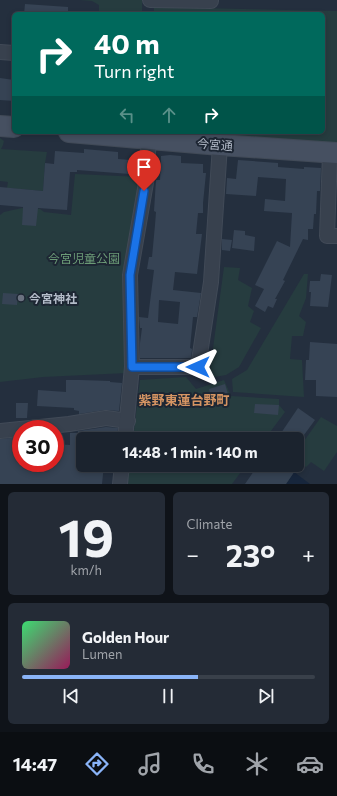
<!DOCTYPE html>
<html lang="en">
<head>
<meta charset="utf-8">
<style>
	:root { --surface:#1b232e; --page:#242b36; --text:#f1f3f6; --muted:#a0a4aa; --line:#39404a; --accent:#8ab4f8 }
	body { margin:0; font-family:Commissioner,"Noto Sans JP",sans-serif; background:var(--page); color:var(--text); height:100vh; display:flex; flex-direction:column; font-size:15px; white-space:nowrap }
	* { box-sizing:border-box; margin:0 }
	p { font-size:13px; color:var(--muted) }
	.icon { flex:none; width:22px; height:22px; fill:none; stroke:currentColor; stroke-width:2; stroke-linecap:round; stroke-linejoin:round }
	.map { position:relative; height:484px; overflow:hidden }
	.panel { display:flex; flex-direction:column; gap:8px; padding:8px; background:#0f1319; flex:1 }
	.panel>* { flex:none }
	.top-card { position:absolute; left:12px; top:12px; width:313px; height:122px; border-radius:6px; box-shadow:0 2px 6px #0003,0 0 0 1px var(--line); background:#00695c; color:#fff; overflow:hidden }
	.speed { position:absolute; left:12px; top:420px; display:flex; gap:8px; font-size:20px; font-weight:700; text-align:center }
	.speed>* { display:grid; place-content:center; width:52px; height:52px; border-radius:50%; background:var(--surface); box-shadow:0 2px 6px #0003,0 0 0 1px var(--line); line-height:1 }
	.speed .limit { border:6px solid #d22; background:#fff; color:#111 }
	.pin { position:absolute; display:grid; place-items:center; width:34px; height:34px; color:#fff; margin:-41px -17px; border-radius:50% 50% 50% 0; rotate:-45deg; box-shadow:0 0 4px #0007 }
	.pin .icon { rotate:45deg }
	.me { position:absolute; width:44px; margin:-22px; rotate:270deg; stroke-linejoin:round; filter:drop-shadow(0 0 3px #0008) }
	.turn { display:flex; align-items:center; gap:14px; height:84px; padding:0 16px; font-size:18px }
	.turn .icon { width:52px; height:52px; stroke-width:2.5 }
	.turn b { display:block; font-size:28px; line-height:34px }
	.lanes { display:flex; align-items:center; height:38px; padding:0 16px; background:#0003; justify-content:center; gap:20px; direction:ltr }
	.lanes .off { opacity:.35 }
	.big { font-size:30px; font-weight:700; line-height:1.1 }
	.panel .tile { flex:1; display:flex; flex-direction:column; justify-content:center; gap:6px; min-width:0; padding:0 14px; border-radius:6px; background:var(--page) }
	.panel .dial { align-items:center; gap:0 }
	.dial b { font-size:52px; line-height:1 }
	.song { display:flex; align-items:center; gap:12px }
	.cover { width:48px; height:48px; border-radius:6px; background:linear-gradient(135deg,hsl(140 70% 55%),hsl(330 70% 35%)) }
	.played { height:4px; border-radius:2px; background:linear-gradient(90deg,var(--accent) 60%,var(--line) 60%) }
	.keys { display:flex; justify-content:space-around; direction:ltr }
	.heat { display:flex; justify-content:space-between; align-items:center; font-size:22px; direction:ltr }
	.panel .tiles { flex:1; display:grid; gap:8px; grid-template-columns:1fr 1fr }
	.tile:last-child { grid-column:span 2 }
	.trip { position:absolute; left:76px; top:432px; width:228px; height:40px; border-radius:6px; background:var(--surface); box-shadow:0 2px 6px #0003,0 0 0 1px var(--line); font-weight:700; line-height:40px; text-align:center }
	.tab-bar { display:flex; height:64px; justify-content:space-around; align-items:center; background:#0b0e12; color:var(--muted) }
	.tab-bar .icon { width:28px; height:28px }
	.tab-bar .active { color:var(--accent) }
	.tab-bar b { font-size:18px; color:var(--text) }
	.map>svg:first-child { display:block }
</style>
</head>
<body>
<div class="map">
<svg width="337" height="484" viewBox="0 0 337 484">
	<rect width="100%" height="100%" fill="#242f3e"/>
	<!-- green -->
	<g fill="#263c3f">
		<polygon points="80,0 142,0 142,14 99,14 99,5 92,1"/>
		<polygon points="154,7 337,11 337,143 173,132 323,132 323,14 154,14"/>
		<polygon points="0,138 4,141 3,145 1,149 47,152 45,163 43,191 7,188 8,182 0,181"/>
		<polygon points="75,174 141,177 127,373 43,377 0,382 0,215 4,212 22,208 40,209 44,212 71,215"/>
		<polygon points="224,267 240,268 238,280 252,288 248,306 254,311 250,322 261,328 239,367 226,375 209,378"/>
		<polygon points="304,274 308,274 306,298 299,316 306,322 303,336 292,336 290,359 302,360 304,397 233,392 232,379 247,370"/>
		<polygon points="186,377 196,389 224,380 231,396 279,399 279,405 285,412 265,439 133,439 140,380"/>
		<polygon points="321,417 337,426 337,452 324,471 311,462 306,467 297,462 297,451"/>
		<polygon points="130,465 246,465 232,484 127,484"/>
	</g>
	<!-- water -->
	<polygon fill="#17263c" points="294,472 310,484 286,484"/>
	<!-- building -->
	<g fill="#364354" fill-rule="evenodd">
		<polygon points="25,4 68,7 68,14 24,14"/>
		<polygon points="0,78 14,80 14,101 0,100"/>
		<polygon points="84,149 118,152 118,159 131,160 130,174 77,170 77,172 70,172 67,210 38,208 36,226 22,225 23,207 0,205 0,187 43,191 45,163 54,164 55,151 84,153"/>
		<path d="M 170,155 L 181,156 L 181,163 L 203,164 L 203,173 L 206,173 L 203,203 L 203,213 L 198,213 L 196,234 L 202,234 L 197,274 L 175,272 L 173,290 L 201,293 L 197,317 L 193,317 L 190,348 L 192,349 L 191,358 L 140,358 L 140,343 L 142,328 L 140,328 L 139,317 L 148,318 L 154,270 L 147,269 L 149,257 L 152,257 L 155,225 L 156,212 L 154,211 L 156,180 L 160,180 L 161,156 ZM 159,300 L 180,302 L 178,324 L 158,322 Z"/>
		<polygon points="238,160 278,163 278,167 304,169 304,167 321,168 320,191 317,191 316,214 314,214 313,229 308,229 308,240 303,239 283,280 285,281 275,299 277,299 273,308 268,306 265,312 255,306 264,289 255,285 277,241 290,247 292,213 264,211 265,199 285,201 286,179 258,177 256,196 226,194 227,178 236,179"/>
		<polygon points="234,230 245,231 245,235 255,237 254,251 232,248"/>
		<polygon points="222,239 232,240 230,251 222,250"/>
		<polygon points="321,274 332,275 328,307 310,306 311,292 309,292 310,281 320,281"/>
		<polygon points="3,293 18,294 17,305 2,304"/>
		<polygon points="310,342 337,344 337,397 316,396 316,380 305,380 306,360 309,360"/>
		<polygon points="66,380 80,380 110,381 110,382 122,383 119,411 105,410 79,414 79,411 74,410 74,408 37,406 38,390 66,392"/>
		<polygon points="225,384 228,394 212,400 209,389"/>
		<polygon points="16,403 28,403 27,418 16,418"/>
		<polygon points="255,404 279,405 278,415 254,413"/>
		<polygon points="298,408 315,420 301,439 277,439"/>
		<polygon points="106,427 118,428 117,437 83,437 83,465 104,465 102,484 0,484 0,439 21,437 21,447 20,447 21,465 55,463 55,444 70,445 70,433 78,433 78,431"/>
		<polygon points="258,465 299,465 286,484 245,484"/>
	</g>
	<g fill="none" stroke-linecap="round" stroke-linejoin="round">
		<defs>
			<g id="street">
				<polyline points="150,0 211,1 211,0"/>
				<polyline points="0,52 14,53"/>
				<polyline points="330,154 327,236 337,236"/>
				<polyline points="132,367 198,367 211,282 220,145"/>
				<polyline points="0,431 69,424 106,418 128,421"/>
				<polyline points="125,439 132,367 130,275 147,177 149,132"/>
				<polyline points="120,484 122,465"/>
			</g>
			<g id="secondary">
				<polyline points="0,126 14,127"/>
				<polyline points="69,132 220,145 337,153"/>
			</g>
		</defs>
		<!-- street casing -->
		<use href="#street" stroke="#414a57" stroke-width="16"/>
		<!-- secondary casing -->
		<use href="#secondary" stroke="#414a57" stroke-width="22"/>
		<!-- street -->
		<use href="#street" stroke="#38414e" stroke-width="14"/>
		<!-- secondary -->
		<use href="#secondary" stroke="#465061" stroke-width="20"/>
	</g>
	<g fill="none" stroke-linecap="round" stroke-linejoin="round">
		<defs>
			<polyline id="route" points="144,191 130,275 132,367 198,367"/>
		</defs>
		<!-- route casing -->
		<use href="#route" stroke="#114b97" stroke-width="10"/>
		<!-- route -->
		<use href="#route" stroke="#1a73e8" stroke-width="7"/>
	</g>
	<!-- markers -->
	<circle fill="#6b7280" stroke="#1d2633" stroke-width="1.5" cx="21" cy="298" r="4"/>
	<g text-anchor="middle" dominant-baseline="central" stroke-width="4" stroke-linejoin="round" paint-order="stroke">
		<!-- street labels -->
		<g font-size="12" fill="#b4bcc9" stroke="#1d2633">
			<text transform="translate(215 144) rotate(5)">今宮通</text>
		</g>
		<!-- park labels -->
		<g font-size="12" fill="#6b9a76" stroke="#1d2633">
			<text x="84" y="258">今宮児童公園</text>
		</g>
		<!-- poi labels -->
		<g font-size="12" font-weight="bold" fill="#b4bcc9" stroke="#1d2633" text-anchor="start">
			<text x="29" y="298">今宮神社</text>
		</g>
		<!-- neighbourhood labels -->
		<g font-size="13" font-weight="bold" fill="#d59563" stroke="#1d2633">
			<text x="184" y="400">紫野東蓮台野町</text>
		</g>
	</g>
</svg>
<div class="speed"><div class="limit">30</div></div>
<div class="pin" style="left:144px;top:191px;background:#d93025"><svg class="icon" aria-label="arrive" viewBox="0 0 24 24"><path d="M6 21V4h12l-3 4 3 4H6"/></svg></div>
<svg class="me" style="left:198px;top:367px" viewBox="-20 -20 40 40"><path d="M0-17L14 15 0 8-14 15z" fill="#1a73e8" stroke="#fff" stroke-width="4"/></svg>
<div class="trip">14:48 · 1 min · 140 m</div>
<div class="top-card">
<div class="turn"><svg class="icon" aria-label="right" viewBox="0 0 24 24"><path d="M7 20v-9h11M14 6l5 5-5 5"/></svg><div><b>40 m</b>Turn right</div></div>
<div class="lanes"><svg class="icon off" aria-label="left" viewBox="0 0 24 24"><path d="M17 20v-9H6M10 6l-5 5 5 5"/></svg><svg class="icon off" aria-label="ahead" viewBox="0 0 24 24"><path d="M12 20V5M6 11l6-6 6 6"/></svg><svg class="icon" aria-label="right" viewBox="0 0 24 24"><path d="M7 20v-9h11M14 6l5 5-5 5"/></svg></div>
</div>
</div>
<section class="panel">
<div class="tiles">
<div class="tile dial"><b>19</b><p>km/h</p></div>
<div class="tile"><p>Climate</p>
<div class="heat"><a>−</a><b class="big">23°</b><a>+</a></div>
</div>
<div class="tile">
<div class="song"><i class="cover"></i><div><b>Golden Hour</b><p>Lumen</p></div></div>
<div class="played"></div>
<div class="keys"><svg class="icon" aria-label="previous" viewBox="0 0 24 24"><path d="M18 5L8 12l10 7zM5 5v14"/></svg><svg class="icon" aria-label="pause" viewBox="0 0 24 24"><path d="M8 5v14M16 5v14"/></svg><svg class="icon" aria-label="next" viewBox="0 0 24 24"><path d="M6 5l10 7-10 7zM19 5v14"/></svg></div>
</div>
</div>
</section>
<nav class="tab-bar">
<b>14:47</b>
<svg class="icon active" aria-label="directions" viewBox="0 0 24 24"><path d="M12 3l9 9-9 9-9-9zM9 14v-3h6M13 9l2 2-2 2"/></svg>
<svg class="icon" aria-label="music" viewBox="0 0 24 24"><path d="M9 18V5l10-2v13"/><circle cx="6" cy="18" r="3"/><circle cx="16" cy="16" r="3"/></svg>
<svg class="icon" aria-label="phone" viewBox="0 0 24 24"><path d="M5 4h4l2 5-3 2q2 4 5 5l2-3 5 2v4C11 20 4 13 5 4z"/></svg>
<svg class="icon" aria-label="climate" viewBox="0 0 24 24"><path d="M12 3v18M4 7l16 10M4 17L20 7"/></svg>
<svg class="icon" aria-label="car" viewBox="0 0 24 24"><path d="M5 17H2v-5l4-1 3-4h7l3 4 3 1v5h-3M9 17h6M6 11h13"/><circle cx="7" cy="17" r="2"/><circle cx="17" cy="17" r="2"/></svg>
</nav>
</body>
</html>
